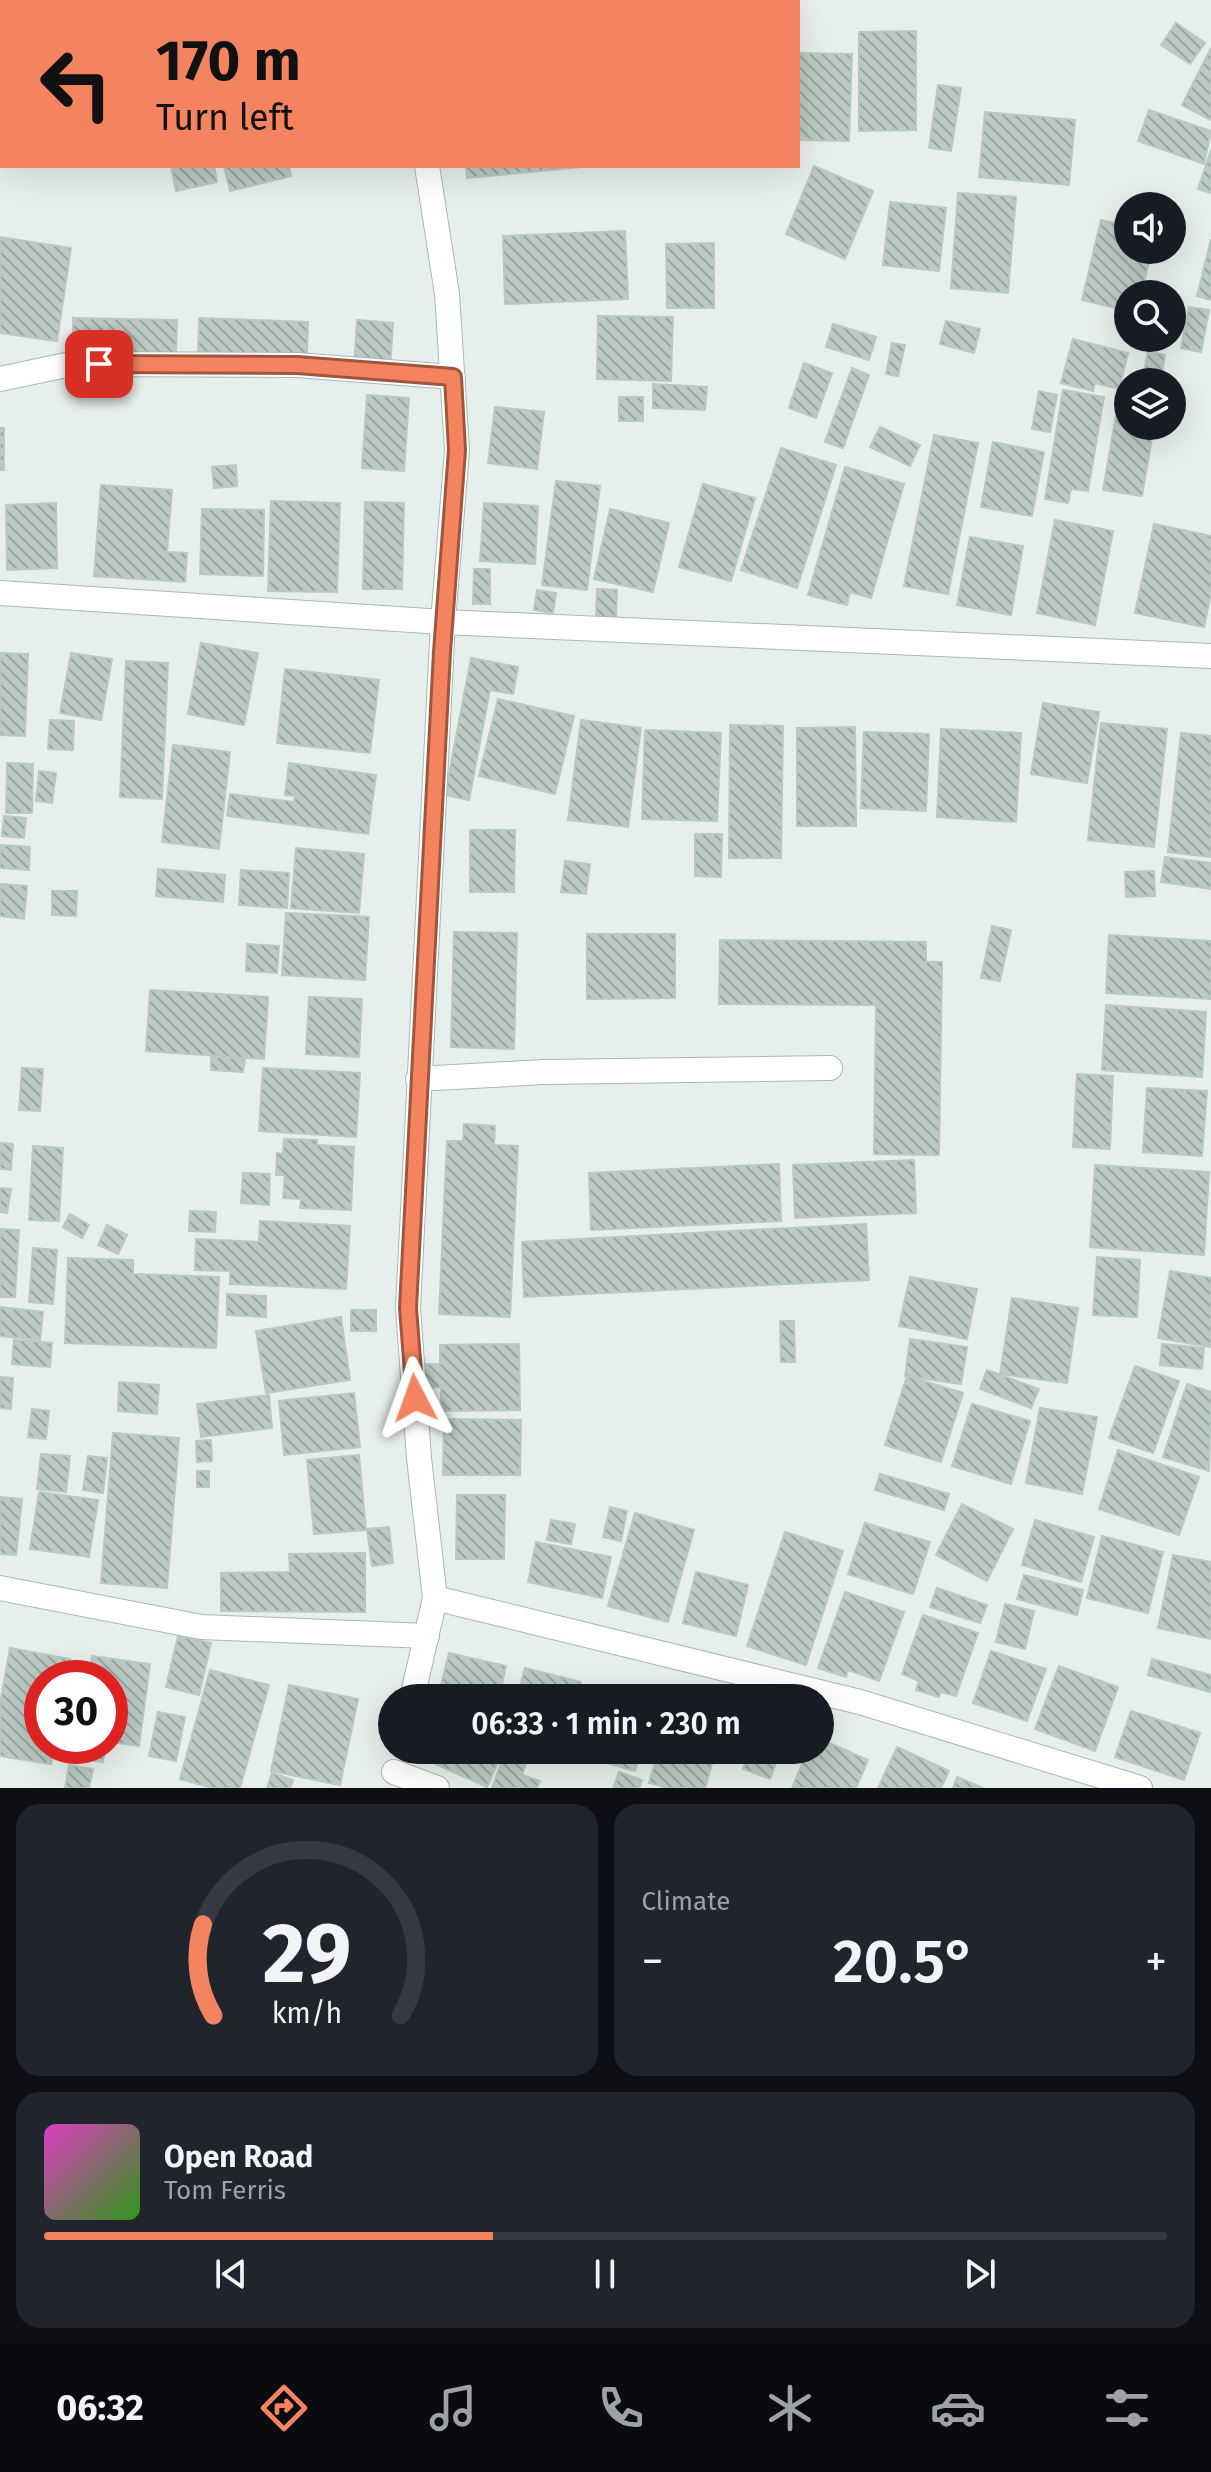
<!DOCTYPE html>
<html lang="en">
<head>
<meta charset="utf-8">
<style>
	:root { --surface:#171b24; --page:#20242c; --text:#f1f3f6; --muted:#9ea1a6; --line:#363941; --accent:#f4845f }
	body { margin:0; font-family:"Fira Sans",sans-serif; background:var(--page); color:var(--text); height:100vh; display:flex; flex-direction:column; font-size:30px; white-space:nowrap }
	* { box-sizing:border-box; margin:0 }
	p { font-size:26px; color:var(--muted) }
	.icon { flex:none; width:44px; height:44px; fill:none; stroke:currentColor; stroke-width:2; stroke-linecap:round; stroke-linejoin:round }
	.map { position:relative; height:1788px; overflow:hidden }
	.panel { display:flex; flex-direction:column; gap:16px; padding:16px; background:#0d0f14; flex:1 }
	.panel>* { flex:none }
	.guide { position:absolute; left:0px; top:0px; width:800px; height:168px; box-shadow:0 8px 32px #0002; background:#f4845f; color:#111; overflow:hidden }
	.buttons { position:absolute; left:1114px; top:192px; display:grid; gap:16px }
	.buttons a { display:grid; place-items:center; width:72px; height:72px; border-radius:50%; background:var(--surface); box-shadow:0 8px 32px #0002; font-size:40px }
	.speed { position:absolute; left:24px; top:1660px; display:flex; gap:16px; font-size:40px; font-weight:700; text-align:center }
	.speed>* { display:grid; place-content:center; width:104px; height:104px; border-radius:50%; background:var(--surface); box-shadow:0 8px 32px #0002; line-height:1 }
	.speed .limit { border:12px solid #d22; background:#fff; color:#111 }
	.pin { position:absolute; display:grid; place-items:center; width:68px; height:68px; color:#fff; margin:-34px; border-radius:16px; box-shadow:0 4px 12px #0006 }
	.me { position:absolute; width:88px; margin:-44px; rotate:356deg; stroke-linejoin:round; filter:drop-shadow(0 0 6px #0008) }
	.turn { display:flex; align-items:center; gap:28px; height:168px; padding:0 24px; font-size:36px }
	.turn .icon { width:104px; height:104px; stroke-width:2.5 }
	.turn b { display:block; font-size:56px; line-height:68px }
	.big { font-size:60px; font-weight:600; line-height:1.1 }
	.panel .tile { flex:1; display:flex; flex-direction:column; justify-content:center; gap:12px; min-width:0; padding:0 28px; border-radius:24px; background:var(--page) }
	.panel .dial { align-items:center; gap:0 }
	.dial svg { height:208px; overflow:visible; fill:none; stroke:var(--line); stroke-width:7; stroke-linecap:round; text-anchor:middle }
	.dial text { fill:var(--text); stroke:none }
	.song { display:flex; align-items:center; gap:24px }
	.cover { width:96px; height:96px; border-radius:12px; background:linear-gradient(135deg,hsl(310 70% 55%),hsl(110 70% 35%)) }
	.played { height:8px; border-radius:4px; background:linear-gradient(90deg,var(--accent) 40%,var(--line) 40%) }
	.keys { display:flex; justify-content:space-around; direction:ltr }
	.heat { display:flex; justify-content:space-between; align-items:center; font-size:44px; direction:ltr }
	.panel .tiles { flex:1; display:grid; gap:16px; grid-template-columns:1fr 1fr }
	.tile:last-child { grid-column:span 2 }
	.trip { position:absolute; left:378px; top:1684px; width:456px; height:80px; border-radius:40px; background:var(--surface); box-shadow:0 8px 32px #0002; font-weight:600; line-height:80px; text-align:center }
	.dock { display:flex; height:128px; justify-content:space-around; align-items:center; background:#090b0e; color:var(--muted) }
	.dock .icon { width:56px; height:56px }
	.dock .active { color:var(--accent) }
	.dock b { font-size:36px; color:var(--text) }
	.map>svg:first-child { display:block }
</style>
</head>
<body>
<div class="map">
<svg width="1211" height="1788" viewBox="0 0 1211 1788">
	<defs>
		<pattern id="building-back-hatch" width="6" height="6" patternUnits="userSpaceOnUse" patternTransform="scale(2)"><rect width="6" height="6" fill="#bbcac4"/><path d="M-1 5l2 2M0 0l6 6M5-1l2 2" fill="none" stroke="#98a6a0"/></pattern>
	</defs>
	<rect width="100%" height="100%" fill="#e6efeb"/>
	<!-- building -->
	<g fill="url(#building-back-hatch)" stroke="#b8c9c2" stroke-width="2">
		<polygon points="1176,23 1205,43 1190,64 1161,45"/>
		<polygon points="916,31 916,130 859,131 859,32"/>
		<polygon points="1211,48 1211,120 1182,105"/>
		<polygon points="798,53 852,54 849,141 798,140"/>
		<polygon points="938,85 961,88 951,151 929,148"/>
		<polygon points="1149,110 1211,131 1204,164 1138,141"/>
		<polygon points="985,112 1075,120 1069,185 979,177"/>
		<polygon points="1211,150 1211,193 1198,189"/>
		<polygon points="171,166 214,166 217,182 176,191"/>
		<polygon points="224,166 289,166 291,176 230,191"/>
		<polygon points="466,166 592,166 467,178"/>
		<polygon points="814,166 873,191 845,259 786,234"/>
		<polygon points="958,193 1016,197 1008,293 951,288"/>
		<polygon points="890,202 946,208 939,271 883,265"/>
		<polygon points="1101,220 1128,226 1128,250 1152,250 1141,294 1128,294 1128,311 1082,300"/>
		<polygon points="625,231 628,299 505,304 503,236"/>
		<polygon points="0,237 71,248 57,341 0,333"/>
		<polygon points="1211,239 1211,300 1197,296"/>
		<polygon points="714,243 714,308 667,308 666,244"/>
		<polygon points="1189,307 1209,310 1201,352 1181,348"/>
		<polygon points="598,316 673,317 671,381 597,379"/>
		<polygon points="73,318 177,320 176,354 73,352"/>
		<polygon points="199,318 308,322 307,356 198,352"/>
		<polygon points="357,320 393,323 390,369 354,367"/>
		<polygon points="946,321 980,329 974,353 940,344"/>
		<polygon points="833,324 876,337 869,360 826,347"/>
		<polygon points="1073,339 1128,353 1119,389 1095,383 1093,391 1061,383"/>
		<polygon points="892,343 905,345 898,376 886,374"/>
		<polygon points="1148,351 1165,355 1160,382 1142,382"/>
		<polygon points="804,363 832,373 816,418 789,408"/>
		<polygon points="852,368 869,375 843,448 825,442"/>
		<polygon points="653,384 707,387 705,410 653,408"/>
		<polygon points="1063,390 1104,397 1088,491 1071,489 1068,503 1045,499"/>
		<polygon points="1039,391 1057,395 1050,432 1032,429"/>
		<polygon points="367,395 409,398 404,471 362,468"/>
		<rect x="619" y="397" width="24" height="24"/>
		<polygon points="1118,404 1128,406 1128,426 1154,426 1142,496 1103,490"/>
		<polygon points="495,407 544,412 537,469 488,463"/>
		<polygon points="880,427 920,445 910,466 870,447"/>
		<rect x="0" y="428" width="4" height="42"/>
		<polygon points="934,435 978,443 948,594 904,586"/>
		<polygon points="993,442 1044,452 1032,516 981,507"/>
		<polygon points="781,448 836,465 797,588 741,570"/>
		<polygon points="236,465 237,486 214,488 212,467"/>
		<polygon points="845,467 904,484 871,598 850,592 847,605 808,595"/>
		<polygon points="556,481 600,486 587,590 542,585"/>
		<polygon points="703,484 755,498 731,581 679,567"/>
		<polygon points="101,485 172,490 167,552 187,553 185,582 94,576"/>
		<polygon points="271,501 340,503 337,592 268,591"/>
		<polygon points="365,502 404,503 402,589 363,589"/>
		<polygon points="56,503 57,568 7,570 6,505"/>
		<polygon points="484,503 538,506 535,564 480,561"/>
		<polygon points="202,509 264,510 263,576 200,574"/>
		<polygon points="610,509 669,523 653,592 594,579"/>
		<polygon points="1055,520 1113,531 1095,625 1037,613"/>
		<polygon points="1154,524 1211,536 1211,593 1204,627 1135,613"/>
		<polygon points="970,537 1023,546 1011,615 957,605"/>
		<polygon points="474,569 490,569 490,604 473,604"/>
		<polygon points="597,589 617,590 616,618 596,617"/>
		<polygon points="537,590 556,593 553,613 534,610"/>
		<polygon points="201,643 258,653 244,725 188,714"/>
		<polygon points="0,653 28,654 25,736 0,735"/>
		<polygon points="71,653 112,659 101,720 60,713"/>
		<polygon points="471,658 518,667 513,694 490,690 469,800 445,795"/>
		<polygon points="126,661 168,663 162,799 120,797"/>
		<polygon points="285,669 379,680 370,753 277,743"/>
		<polygon points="498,699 574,716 555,794 479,776"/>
		<polygon points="1043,703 1099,712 1087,783 1031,774"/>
		<polygon points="50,720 74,721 73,750 48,749"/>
		<polygon points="581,720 641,728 628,827 568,820"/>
		<polygon points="1101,723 1167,729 1154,847 1088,840"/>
		<polygon points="730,725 783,726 781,858 729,858"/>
		<polygon points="855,727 856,826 797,826 797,728"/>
		<polygon points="941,729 1021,733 1016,822 937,817"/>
		<polygon points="645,730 721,733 717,821 642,819"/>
		<polygon points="864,732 929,734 926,811 861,808"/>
		<polygon points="1181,733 1211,736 1211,857 1168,852"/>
		<polygon points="173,745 230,752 219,849 162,842"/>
		<polygon points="7,763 33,764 32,813 6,813"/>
		<polygon points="289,763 376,775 368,834 227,816 230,794 294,802 295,796 285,795"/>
		<polygon points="39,771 56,773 52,803 36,801"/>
		<polygon points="4,816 26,818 24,838 2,836"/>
		<polygon points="470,830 515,830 514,892 470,892"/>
		<polygon points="695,834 722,834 721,877 695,876"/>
		<polygon points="0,845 30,847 29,870 0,868"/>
		<polygon points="296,848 364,854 359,913 291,908"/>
		<polygon points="1165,857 1211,863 1211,889 1161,882"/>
		<polygon points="565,861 590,864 586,894 561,892"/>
		<polygon points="158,869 225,875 223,902 156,896"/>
		<polygon points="241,870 289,873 287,908 239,905"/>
		<polygon points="1154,871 1155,896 1126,897 1125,872"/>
		<polygon points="0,884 27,886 24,919 0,916"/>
		<polygon points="52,891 77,891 76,916 52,915"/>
		<polygon points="286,913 369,917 365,980 282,975"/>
		<polygon points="992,926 1011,930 1000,981 981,978"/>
		<polygon points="454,932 517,933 514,1049 451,1047"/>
		<polygon points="587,934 675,934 675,998 587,999"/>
		<polygon points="1109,935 1211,941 1211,999 1106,993"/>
		<polygon points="720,940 926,942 926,962 942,962 939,1155 874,1154 876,1005 719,1004"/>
		<polygon points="247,944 279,946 277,973 246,971"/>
		<polygon points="150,990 268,997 264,1059 146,1051"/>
		<polygon points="309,997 362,999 359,1057 306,1054"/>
		<polygon points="1106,1005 1206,1012 1202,1077 1102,1070"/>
		<polygon points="211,1057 245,1059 243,1072 211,1070"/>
		<polygon points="22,1068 43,1069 40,1111 19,1110"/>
		<polygon points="263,1068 360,1073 356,1137 259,1131"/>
		<polygon points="1077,1074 1113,1076 1110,1149 1073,1147"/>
		<polygon points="1147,1088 1207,1091 1202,1156 1143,1152"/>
		<polygon points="464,1124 495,1126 494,1145 518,1146 510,1317 439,1314 447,1141 463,1141"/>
		<polygon points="284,1139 317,1140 317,1145 354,1147 351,1210 300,1208 301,1199 283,1198 285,1175 276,1175 277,1153 283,1154"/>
		<polygon points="0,1143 13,1144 11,1170 0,1169"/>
		<polygon points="33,1146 63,1148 59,1221 29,1220"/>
		<polygon points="914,1160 916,1213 795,1218 793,1165"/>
		<polygon points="779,1164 781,1221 591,1230 589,1173"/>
		<polygon points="1095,1165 1209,1172 1204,1255 1090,1247"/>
		<polygon points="243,1173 270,1174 269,1205 241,1203"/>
		<polygon points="0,1188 11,1189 7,1213 0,1212"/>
		<polygon points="190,1211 216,1212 215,1232 189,1231"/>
		<polygon points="70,1214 89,1225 82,1238 63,1227"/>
		<polygon points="260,1221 350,1226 346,1289 230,1284 230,1271 195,1270 196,1239 259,1242"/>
		<polygon points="866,1224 869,1280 524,1297 522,1242"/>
		<polygon points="107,1225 127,1235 118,1254 98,1245"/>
		<polygon points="0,1229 19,1230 15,1297 0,1297"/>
		<polygon points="33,1248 57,1250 53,1304 29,1302"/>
		<polygon points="1097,1257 1140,1260 1137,1317 1093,1315"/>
		<polygon points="68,1258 133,1260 133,1274 219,1277 216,1348 65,1343"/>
		<polygon points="1170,1271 1211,1278 1211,1347 1158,1338"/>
		<polygon points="910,1277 977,1289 967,1339 899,1326"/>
		<polygon points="227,1294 266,1296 266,1317 227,1315"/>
		<polygon points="1012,1298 1078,1308 1067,1383 1000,1374"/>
		<polygon points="0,1307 43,1312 40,1340 0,1336"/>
		<rect x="351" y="1310" width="25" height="21"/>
		<polygon points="341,1317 350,1380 266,1393 256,1331"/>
		<polygon points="780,1321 794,1321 795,1362 781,1362"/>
		<polygon points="910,1339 967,1347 961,1384 905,1376"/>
		<polygon points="14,1340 52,1343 50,1367 12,1364"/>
		<polygon points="519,1344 520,1410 441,1411 441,1387 424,1388 424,1364 440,1364 440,1345"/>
		<polygon points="1162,1344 1204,1348 1202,1369 1160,1365"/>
		<polygon points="1135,1366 1179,1381 1153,1453 1109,1438"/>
		<polygon points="987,1370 1039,1389 1031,1408 980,1389"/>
		<polygon points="907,1376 963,1393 941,1462 885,1445"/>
		<polygon points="0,1377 13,1378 11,1409 0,1408"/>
		<polygon points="119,1382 159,1385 157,1414 118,1411"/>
		<polygon points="1187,1384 1211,1392 1209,1471 1163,1457"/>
		<polygon points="354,1393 360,1447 284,1455 279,1401"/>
		<polygon points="269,1395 272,1428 201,1437 197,1404"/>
		<polygon points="972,1404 1030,1421 1011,1484 952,1466"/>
		<polygon points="1040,1408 1097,1417 1082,1494 1026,1483"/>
		<polygon points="32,1409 49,1411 46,1439 28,1437"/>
		<polygon points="444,1419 521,1420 520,1475 443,1475"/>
		<polygon points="113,1433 179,1438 167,1588 101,1583"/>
		<polygon points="211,1440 212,1461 197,1462 196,1441"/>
		<polygon points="1118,1450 1199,1477 1179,1535 1099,1509"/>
		<polygon points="41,1454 70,1456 66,1492 37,1489"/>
		<polygon points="359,1455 366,1530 314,1534 307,1460"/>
		<polygon points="88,1456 107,1458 103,1493 83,1490"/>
		<rect x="197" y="1471" width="12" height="16"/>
		<polygon points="880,1474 949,1494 944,1510 875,1490"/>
		<polygon points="39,1492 98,1500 89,1557 30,1549"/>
		<polygon points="457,1495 505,1495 504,1559 456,1559"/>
		<polygon points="0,1497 22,1499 16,1555 0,1554"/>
		<polygon points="962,1504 1013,1529 987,1581 936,1555"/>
		<polygon points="610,1507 627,1511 621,1541 603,1537"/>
		<polygon points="635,1513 694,1530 668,1622 608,1606"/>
		<polygon points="551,1520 575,1524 571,1544 547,1540"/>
		<polygon points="1035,1520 1094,1537 1081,1582 1022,1565"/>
		<polygon points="865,1523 930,1542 913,1594 848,1574"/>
		<polygon points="389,1527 393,1563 372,1566 367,1529"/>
		<polygon points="785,1532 843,1551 806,1665 747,1646"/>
		<polygon points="1102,1536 1163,1552 1148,1613 1087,1598"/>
		<polygon points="536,1542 611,1557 602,1598 528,1582"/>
		<polygon points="365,1553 365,1612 221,1611 221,1573 290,1572 289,1554"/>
		<polygon points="1173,1555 1211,1562 1211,1639 1158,1628"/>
		<polygon points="696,1572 748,1585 736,1636 683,1623"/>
		<polygon points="1024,1575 1083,1590 1077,1615 1017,1599"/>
		<polygon points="937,1588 987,1605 980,1623 930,1607"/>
		<polygon points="845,1592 904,1612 879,1681 848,1670 846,1677 818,1668"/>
		<polygon points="1005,1604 1034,1611 1025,1649 996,1642"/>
		<polygon points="923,1615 978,1633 956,1696 941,1692 939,1697 916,1690 919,1681 902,1674"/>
		<polygon points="178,1636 211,1643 199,1695 166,1687"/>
		<polygon points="10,1648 70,1659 67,1678 42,1678 42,1746 55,1746 51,1764 0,1756 0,1704"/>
		<polygon points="991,1651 1046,1669 1027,1721 973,1703"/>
		<polygon points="449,1653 506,1666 499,1698 438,1698"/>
		<polygon points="92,1656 150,1664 139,1746 110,1742 110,1678 89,1678"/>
		<polygon points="1152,1659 1211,1675 1210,1692 1148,1675"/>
		<polygon points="1059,1666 1118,1687 1095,1751 1035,1729"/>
		<polygon points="525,1668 581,1682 577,1698 517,1698"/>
		<polygon points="210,1670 269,1685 240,1788 213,1788 180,1779"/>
		<polygon points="289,1685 358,1699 340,1785 271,1771"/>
		<polygon points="594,1688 627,1698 591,1698"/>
		<polygon points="1131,1711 1200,1733 1184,1780 1115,1757"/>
		<polygon points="158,1712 185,1717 176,1761 149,1756"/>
		<polygon points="820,1739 868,1760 856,1788 792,1788 808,1750 820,1750"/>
		<polygon points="91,1746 105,1746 103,1762 89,1760"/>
		<polygon points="897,1747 949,1771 941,1788 878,1788"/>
		<polygon points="439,1750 466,1750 497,1764 487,1787 433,1763"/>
		<polygon points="575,1750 641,1750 635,1771 574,1754"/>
		<polygon points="659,1750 716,1750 705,1788 668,1788 649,1783"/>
		<polygon points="750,1750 781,1750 770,1779 743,1769"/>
		<polygon points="505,1752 527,1760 522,1775 540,1781 537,1788 492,1788"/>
		<polygon points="69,1765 93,1769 89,1788 65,1788"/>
		<polygon points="619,1772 642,1780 639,1788 613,1788"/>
		<polygon points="272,1773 293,1780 290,1788 267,1788"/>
		<polygon points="957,1777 983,1788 953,1788"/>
	</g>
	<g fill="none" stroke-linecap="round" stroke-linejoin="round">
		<defs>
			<g id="minor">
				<polyline points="383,0 384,2"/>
				<polyline points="0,379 71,364 297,365 453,377"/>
				<polyline points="0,593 443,622 1211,656"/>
				<polyline points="418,1079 544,1072 830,1068"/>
				<polyline points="0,1588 201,1627 427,1636"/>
				<polyline points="435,1598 860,1702 1140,1788"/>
				<polyline points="412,1698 435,1598 419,1458 408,1308 443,622 457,450 447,294 427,166"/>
				<polyline points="394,1772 437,1788"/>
			</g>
		</defs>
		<!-- minor casing -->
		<use href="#minor" stroke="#a8b8b2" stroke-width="26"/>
		<!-- minor -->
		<use href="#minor" stroke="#fff" stroke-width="24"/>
	</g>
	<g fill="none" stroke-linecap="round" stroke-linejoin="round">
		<defs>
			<polyline id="route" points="99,364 297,365 453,377 457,450 442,652 408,1308 415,1398"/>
		</defs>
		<!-- route casing -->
		<use href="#route" stroke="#9f563e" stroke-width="20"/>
		<!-- route -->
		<use href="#route" stroke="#f4845f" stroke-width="14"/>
	</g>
</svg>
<div class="buttons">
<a><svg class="icon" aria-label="sound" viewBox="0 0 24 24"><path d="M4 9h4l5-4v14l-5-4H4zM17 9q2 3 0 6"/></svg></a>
<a><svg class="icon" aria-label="search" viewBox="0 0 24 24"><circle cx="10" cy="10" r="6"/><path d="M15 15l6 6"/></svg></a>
<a><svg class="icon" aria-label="layers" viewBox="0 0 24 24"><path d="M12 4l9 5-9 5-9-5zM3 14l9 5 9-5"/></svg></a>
</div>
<div class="speed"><div class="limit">30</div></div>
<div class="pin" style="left:99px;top:364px;background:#d93025"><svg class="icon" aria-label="arrive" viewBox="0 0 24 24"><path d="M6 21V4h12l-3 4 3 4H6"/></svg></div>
<svg class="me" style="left:415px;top:1398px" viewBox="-20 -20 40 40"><path d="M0-17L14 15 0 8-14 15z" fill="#f4845f" stroke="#fff" stroke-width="4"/></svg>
<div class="trip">06:33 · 1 min · 230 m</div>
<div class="guide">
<div class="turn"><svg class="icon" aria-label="left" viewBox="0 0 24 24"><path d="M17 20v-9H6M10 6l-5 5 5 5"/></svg><div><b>170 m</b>Turn left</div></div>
</div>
</div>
<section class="panel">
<div class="tiles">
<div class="tile dial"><svg viewBox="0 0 100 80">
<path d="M14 69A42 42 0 1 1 86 69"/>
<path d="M14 69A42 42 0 0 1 10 34" stroke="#f4845f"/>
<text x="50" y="56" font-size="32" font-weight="700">29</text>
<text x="50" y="72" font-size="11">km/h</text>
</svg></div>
<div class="tile"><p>Climate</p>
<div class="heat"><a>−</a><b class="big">20.5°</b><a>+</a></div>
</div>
<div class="tile">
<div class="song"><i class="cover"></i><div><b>Open Road</b><p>Tom Ferris</p></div></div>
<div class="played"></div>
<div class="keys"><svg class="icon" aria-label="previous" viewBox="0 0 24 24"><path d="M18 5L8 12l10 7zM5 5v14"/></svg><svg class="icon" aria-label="pause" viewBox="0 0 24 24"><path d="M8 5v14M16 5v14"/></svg><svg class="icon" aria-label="next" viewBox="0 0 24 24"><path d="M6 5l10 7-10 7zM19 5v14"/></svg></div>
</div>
</div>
</section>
<nav class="dock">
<b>06:32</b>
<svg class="icon active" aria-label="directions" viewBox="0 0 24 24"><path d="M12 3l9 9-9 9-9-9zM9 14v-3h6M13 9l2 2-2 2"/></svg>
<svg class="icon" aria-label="music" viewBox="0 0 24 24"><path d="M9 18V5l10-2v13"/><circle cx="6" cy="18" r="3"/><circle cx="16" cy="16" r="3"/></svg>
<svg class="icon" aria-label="phone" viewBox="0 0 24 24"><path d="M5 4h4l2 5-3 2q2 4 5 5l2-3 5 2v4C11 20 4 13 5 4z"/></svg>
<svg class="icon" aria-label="climate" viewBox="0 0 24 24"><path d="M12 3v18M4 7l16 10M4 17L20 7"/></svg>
<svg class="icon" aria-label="car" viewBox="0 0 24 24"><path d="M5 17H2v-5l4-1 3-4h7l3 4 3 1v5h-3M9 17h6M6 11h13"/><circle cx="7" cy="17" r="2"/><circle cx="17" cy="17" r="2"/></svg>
<svg class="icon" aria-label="filters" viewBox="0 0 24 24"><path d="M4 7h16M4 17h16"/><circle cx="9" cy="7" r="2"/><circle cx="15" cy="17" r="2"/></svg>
</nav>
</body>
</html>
